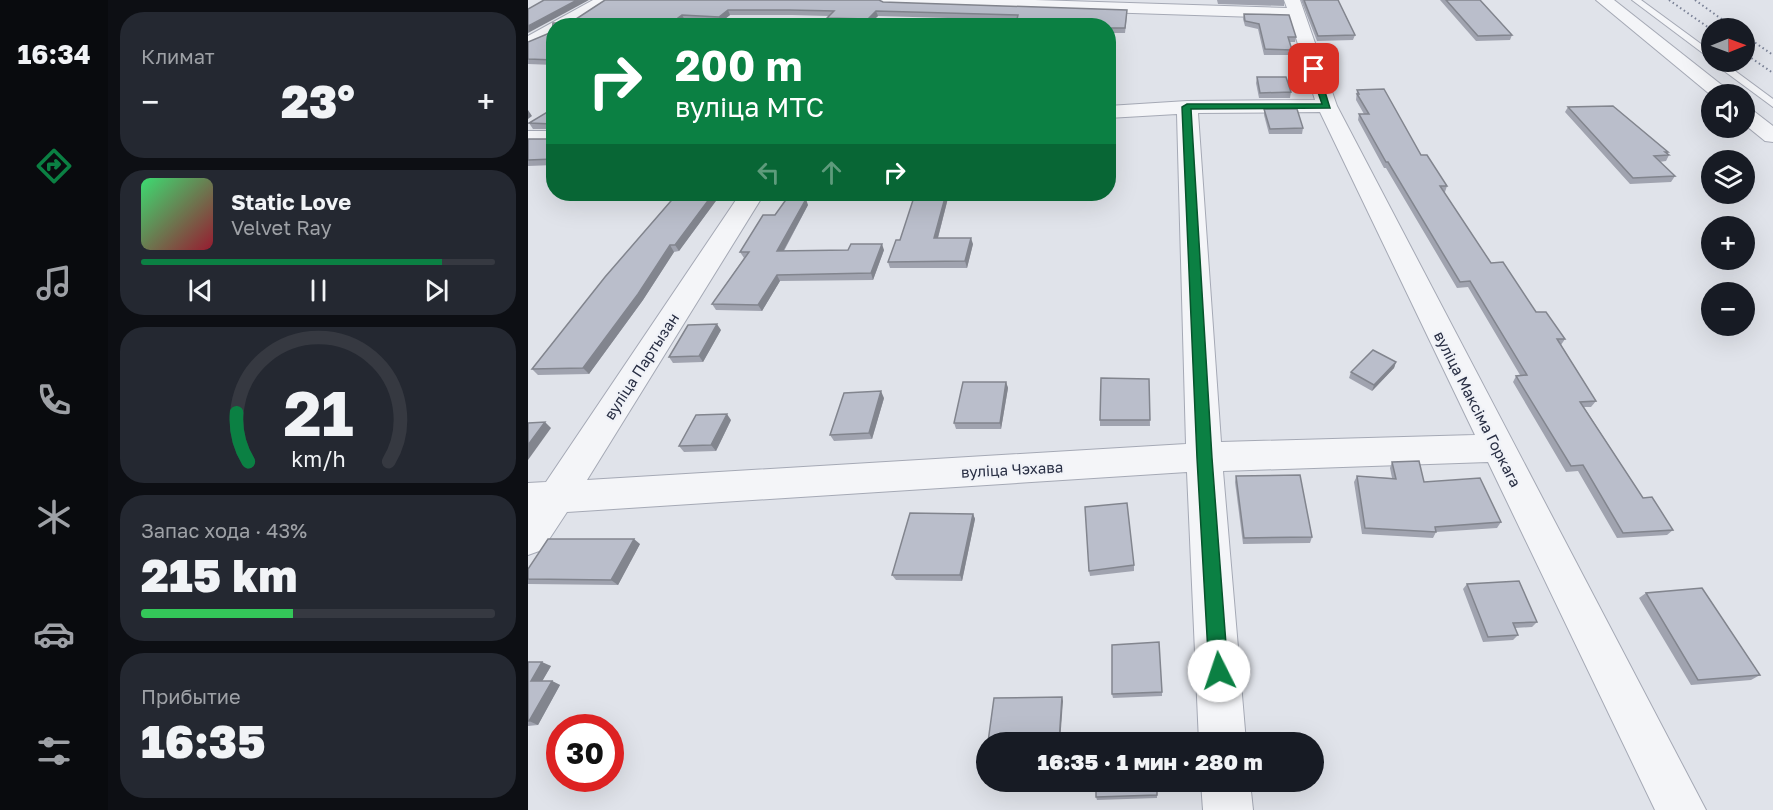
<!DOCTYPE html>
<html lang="ru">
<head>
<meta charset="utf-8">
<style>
	:root { --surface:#171b24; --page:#242831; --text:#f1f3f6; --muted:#9ea1a6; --line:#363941; --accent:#0b8043 }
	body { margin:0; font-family:"Golos Text",sans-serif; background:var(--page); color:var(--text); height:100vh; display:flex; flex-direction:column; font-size:22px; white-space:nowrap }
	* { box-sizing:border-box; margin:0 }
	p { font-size:20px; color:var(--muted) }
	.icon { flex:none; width:33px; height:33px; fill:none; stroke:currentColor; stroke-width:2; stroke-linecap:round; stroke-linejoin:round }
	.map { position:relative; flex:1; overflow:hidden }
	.sheet { display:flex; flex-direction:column; gap:12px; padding:12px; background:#0d0f14; width:420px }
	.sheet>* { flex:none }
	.top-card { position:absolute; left:18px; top:18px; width:570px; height:183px; border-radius:24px; box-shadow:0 6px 24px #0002; background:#0b8043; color:#fff; overflow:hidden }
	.needle { width:39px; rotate:89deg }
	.fabs { position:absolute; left:1173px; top:18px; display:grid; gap:12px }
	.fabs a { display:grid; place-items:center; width:54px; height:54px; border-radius:50%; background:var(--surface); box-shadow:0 6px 24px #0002; font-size:30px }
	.speed { position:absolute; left:18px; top:714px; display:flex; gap:12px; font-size:30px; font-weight:700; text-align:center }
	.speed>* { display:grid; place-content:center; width:78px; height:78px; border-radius:50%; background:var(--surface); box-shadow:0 6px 24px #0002; line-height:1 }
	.speed .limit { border:9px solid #d22; background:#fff; color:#111 }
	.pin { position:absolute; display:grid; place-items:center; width:51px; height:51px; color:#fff; margin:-26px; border-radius:12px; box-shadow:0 3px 9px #0006 }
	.me { position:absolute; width:66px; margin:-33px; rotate:356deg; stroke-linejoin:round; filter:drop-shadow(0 0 4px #0008) }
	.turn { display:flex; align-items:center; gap:21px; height:126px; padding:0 30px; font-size:27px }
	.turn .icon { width:78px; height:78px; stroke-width:2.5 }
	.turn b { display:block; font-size:42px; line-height:51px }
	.lanes { display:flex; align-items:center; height:57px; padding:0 30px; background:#0003; justify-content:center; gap:30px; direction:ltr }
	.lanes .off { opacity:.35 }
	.big { font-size:45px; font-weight:800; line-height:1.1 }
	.sheet .card { flex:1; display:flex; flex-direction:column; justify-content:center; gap:9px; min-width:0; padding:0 21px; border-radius:24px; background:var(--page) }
	.sheet .dial { align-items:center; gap:0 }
	.dial svg { height:156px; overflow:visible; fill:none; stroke:var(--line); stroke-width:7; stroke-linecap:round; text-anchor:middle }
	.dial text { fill:var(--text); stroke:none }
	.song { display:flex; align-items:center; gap:18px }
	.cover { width:72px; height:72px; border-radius:9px; background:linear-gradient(135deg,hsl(140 70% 55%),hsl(350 70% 35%)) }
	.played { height:6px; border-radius:3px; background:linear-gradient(90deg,var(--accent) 85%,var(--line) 85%) }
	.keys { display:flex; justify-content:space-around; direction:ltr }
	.heat { display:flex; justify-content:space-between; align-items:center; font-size:33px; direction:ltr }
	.charge { height:9px; border-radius:4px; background:linear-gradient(90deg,#34c759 43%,var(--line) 0) }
	.trip { position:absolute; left:448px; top:732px; width:348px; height:60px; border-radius:30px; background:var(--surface); box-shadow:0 6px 24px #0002; font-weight:800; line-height:60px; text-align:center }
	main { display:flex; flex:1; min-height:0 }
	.dock { display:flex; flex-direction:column; width:108px; justify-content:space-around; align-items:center; background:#090b0e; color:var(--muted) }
	.dock .icon { width:42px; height:42px }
	.dock .on { color:var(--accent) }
	.dock b { font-size:27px; color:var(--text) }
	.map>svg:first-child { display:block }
</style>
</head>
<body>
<main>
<nav class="dock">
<b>16:34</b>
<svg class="icon on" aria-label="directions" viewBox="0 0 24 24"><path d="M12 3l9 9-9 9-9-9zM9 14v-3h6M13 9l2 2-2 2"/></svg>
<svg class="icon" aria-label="music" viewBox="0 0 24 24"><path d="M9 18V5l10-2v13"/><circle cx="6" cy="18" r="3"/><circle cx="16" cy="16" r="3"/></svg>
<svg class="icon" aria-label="phone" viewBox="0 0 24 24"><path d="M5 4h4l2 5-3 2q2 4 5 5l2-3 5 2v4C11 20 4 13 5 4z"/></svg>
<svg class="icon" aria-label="climate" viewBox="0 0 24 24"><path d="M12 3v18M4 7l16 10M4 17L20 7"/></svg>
<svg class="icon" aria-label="car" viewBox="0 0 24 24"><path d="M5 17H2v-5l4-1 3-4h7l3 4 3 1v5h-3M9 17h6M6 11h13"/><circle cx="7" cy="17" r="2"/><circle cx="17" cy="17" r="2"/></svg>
<svg class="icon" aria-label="filters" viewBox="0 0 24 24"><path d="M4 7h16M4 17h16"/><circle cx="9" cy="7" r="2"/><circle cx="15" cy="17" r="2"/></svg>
</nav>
<section class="sheet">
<div class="card"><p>Климат</p>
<div class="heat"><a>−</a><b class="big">23°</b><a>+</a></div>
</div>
<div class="card">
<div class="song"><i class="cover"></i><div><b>Static Love</b><p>Velvet Ray</p></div></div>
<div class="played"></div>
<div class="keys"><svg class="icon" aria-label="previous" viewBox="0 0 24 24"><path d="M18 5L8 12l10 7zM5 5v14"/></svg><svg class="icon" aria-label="pause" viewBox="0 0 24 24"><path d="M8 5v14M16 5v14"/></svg><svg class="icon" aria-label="next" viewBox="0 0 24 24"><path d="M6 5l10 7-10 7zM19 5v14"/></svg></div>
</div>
<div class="card dial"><svg viewBox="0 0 100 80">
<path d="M14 69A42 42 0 1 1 86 69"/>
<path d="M14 69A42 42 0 0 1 8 44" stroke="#0b8043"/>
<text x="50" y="56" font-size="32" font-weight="700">21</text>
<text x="50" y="72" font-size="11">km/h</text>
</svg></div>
<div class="card"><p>Запас хода · 43%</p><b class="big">215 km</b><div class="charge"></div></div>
<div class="card"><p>Прибытие</p><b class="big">16:35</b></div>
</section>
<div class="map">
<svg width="1245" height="810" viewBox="0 0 1245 810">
	<rect width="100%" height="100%" fill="#e0e3ea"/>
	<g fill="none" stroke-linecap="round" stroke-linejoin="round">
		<defs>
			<g id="service">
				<polygon points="1104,0 1113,0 1184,52 1184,60"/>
				<polygon points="1184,62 1195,62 1245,99 1245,107"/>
			</g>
			<g id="minor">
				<polygon points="65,0 84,0 44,26 26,26 26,35 0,48 0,36"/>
				<path d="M 348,0 L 507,0 L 759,8 L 756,0 L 772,0 L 809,106 L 1178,810 L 1127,810 L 960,462 L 695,471 L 718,742 L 671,742 L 659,472 L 39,512 L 14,550 L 0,555 L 0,483 L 18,482 L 212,194 L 236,194 L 59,480 L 658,444 L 649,114 L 580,118 L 580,106 L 659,101 L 787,100 L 762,18 L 356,5 ZM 792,112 L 947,435 L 693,442 L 670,113 Z"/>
				<polygon points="1068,0 1086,0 1200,90 1203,94 1184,96"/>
				<polygon points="1216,107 1223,109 1245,126 1245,142 1237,141 1216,124"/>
				<rect x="0" y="131" width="26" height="12"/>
				<polygon points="673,782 722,782 725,810 675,810"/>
			</g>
		</defs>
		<!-- service casing -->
		<use href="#service" stroke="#a5a9b5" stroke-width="2"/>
		<!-- minor casing -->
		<use href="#minor" stroke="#a5a9b5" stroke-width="2"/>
		<!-- service -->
		<use href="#service" fill="#f4f5f8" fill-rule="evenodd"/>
		<!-- minor -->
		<use href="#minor" fill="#f4f5f8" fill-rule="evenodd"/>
		<!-- rail -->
		<g stroke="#798095" stroke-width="2" stroke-dasharray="1.5 3" stroke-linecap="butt">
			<polyline points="1141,0 1184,30"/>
			<polyline points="1167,0 1206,28"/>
			<polyline points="1216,35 1245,55"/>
			<polyline points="1216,53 1245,73"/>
		</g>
	</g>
	<!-- wall -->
	<g fill="#a0a3af">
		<polygon points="77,0 351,0 355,2 599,10 599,15 597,33 580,33 580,26 489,24 489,20 350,16 341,24 300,23 299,18 301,16 264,15 202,15 193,22 157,20 149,26 26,26 26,65 0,64 0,42 24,32 25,23 42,23"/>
		<polygon points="689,0 756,0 756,6 690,4"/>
		<polygon points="773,0 810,0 827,35 825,40 789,41"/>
		<polygon points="912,0 952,0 984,35 982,40 948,41"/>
		<polygon points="716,14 768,37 767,42 762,42 764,50 763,55 736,55 730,29 717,26 715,19"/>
		<polygon points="729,77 763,92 762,98 731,98 728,83"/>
		<polygon points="829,90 893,155 919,186 917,192 916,192 963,263 1008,312 1037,339 1033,345 1068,401 1063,407 1056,407 1115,498 1145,530 1139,535 1089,538 1050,471 1038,472 985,382 988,376 992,375 940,287 929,288 858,168 856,168 830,120 831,114 836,114 828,100"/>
		<polygon points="1040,107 1140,152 1139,154 1141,155 1138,161 1131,162 1147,176 1143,182 1102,184 1037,112"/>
		<polygon points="26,108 26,165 0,166 0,139 23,139 24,129 5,129 1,123"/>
		<polygon points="736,109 775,128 774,134 741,134 736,115"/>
		<polygon points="149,194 193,194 151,251 146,252 115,300 61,374 10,375 4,369"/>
		<polygon points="387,194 421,194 410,238 445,244 439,268 362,268 360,262 372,240"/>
		<polygon points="280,205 256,251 356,250 345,280 252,281 234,311 188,310 184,304 216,258 212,252 247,215"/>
		<polygon points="193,330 175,362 145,363 141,357"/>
		<polygon points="868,362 866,368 844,391 821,378 823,372"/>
		<polygon points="621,379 622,426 572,426 572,420"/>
		<polygon points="478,382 480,388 473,429 428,429 426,423"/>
		<polygon points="356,398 344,439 306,441 302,435"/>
		<polygon points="203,420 188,451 156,452 151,446"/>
		<polygon points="864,462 896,482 973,522 969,528 908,532 905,538 834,534 826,482 829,476 864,478 862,468"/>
		<polygon points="708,476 784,537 782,543 715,544 707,482"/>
		<polygon points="445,514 447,519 434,581 368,580 364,575"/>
		<polygon points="112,544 90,585 0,584 0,569"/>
		<polygon points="606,565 606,571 562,576 561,571"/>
		<polygon points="939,584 1009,622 1004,627 987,628 990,635 985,640 955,642 935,589"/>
		<polygon points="1118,593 1232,675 1223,680 1163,685 1111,598"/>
		<polygon points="0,662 23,666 14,681 24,681 32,685 10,725 0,726"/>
		<polygon points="634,692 634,696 585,698 584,694"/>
		<polygon points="629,782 629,798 569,800 568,797"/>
	</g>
	<!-- shaded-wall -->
	<g fill="#82858e">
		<polygon points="49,0 61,0 0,33 0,26"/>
		<polygon points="200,10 202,15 193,22 191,17"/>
		<polygon points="348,11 350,16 341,24 340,19"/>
		<polygon points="154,15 157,20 149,26 139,26"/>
		<polygon points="0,110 4,116 0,119"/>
		<polygon points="185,194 193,194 151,251 147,245"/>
		<polygon points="418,194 421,194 408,245 406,238"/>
		<polygon points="278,199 280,205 252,257 249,251"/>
		<polygon points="443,238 445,244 439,268 437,261"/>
		<polygon points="354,244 356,250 345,280 343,273"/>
		<polygon points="142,245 146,252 115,300 61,374 55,368"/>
		<polygon points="249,275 252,281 234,311 230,305"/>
		<polygon points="189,324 193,330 175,362 171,356"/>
		<polygon points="868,362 866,368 844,391 846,385"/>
		<polygon points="478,382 480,388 473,429 472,423"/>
		<polygon points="353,391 356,398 344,439 341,433"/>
		<polygon points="199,414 203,420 188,451 183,445"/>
		<polygon points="17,422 23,428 0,460 0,445"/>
		<polygon points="445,514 447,519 434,581 432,575"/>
		<polygon points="106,539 112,544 90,585 83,580"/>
		<polygon points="14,662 23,666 12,685 3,681"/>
		<polygon points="24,681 32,685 10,725 1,721"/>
		<polygon points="534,697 535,701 532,742 531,742"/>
	</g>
	<!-- building -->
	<g fill="#babecb" stroke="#82858e" stroke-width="1.5">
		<polygon points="16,0 49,0 0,26 0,9"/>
		<polygon points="77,0 351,0 355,2 599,10 597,28 580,28 580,26 538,26 540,20 489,19 490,15 348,11 340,19 299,18 306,11 262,10 200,10 191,17 154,15 139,26 26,26 26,60 0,59 0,42 24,32 25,23 42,23"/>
		<polygon points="776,0 810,0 827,35 790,36"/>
		<polygon points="918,0 952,0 984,35 950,36"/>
		<polygon points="716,14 761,15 768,37 760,37 764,50 737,49 731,24 717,21"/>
		<polygon points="729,77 758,77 763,92 732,93"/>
		<polygon points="856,89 893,155 899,155 919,186 912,186 963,263 975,262 1008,312 1018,312 1037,339 1029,339 1068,401 1052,402 1115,498 1124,497 1145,530 1095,533 1055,465 1043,466 988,376 999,375 942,281 932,282 860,162 858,162 831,114 841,114 829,94 831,94 829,90"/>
		<polygon points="1085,106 1140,152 1137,152 1141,155 1126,156 1147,176 1105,178 1040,107"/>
		<polygon points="26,108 26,159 0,160 0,139 23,139 24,124 1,123"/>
		<polygon points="736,109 769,109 775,128 742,129"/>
		<polygon points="149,194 185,194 147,245 142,245 110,294 55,368 4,369 77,277"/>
		<polygon points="262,194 269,194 278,199 249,251 320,250 323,244 354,244 343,273 249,275 230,305 184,304 221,252 212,252 235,215 247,215"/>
		<polygon points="387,194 418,194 406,238 443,238 437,261 360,262 368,240 372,240"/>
		<polygon points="189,324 171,356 141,357 160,325"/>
		<polygon points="845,350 868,362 846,385 823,372"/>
		<polygon points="573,378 621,379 622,420 572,420"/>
		<polygon points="435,382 478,382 472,423 426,423"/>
		<polygon points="353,391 341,433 302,435 316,393"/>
		<polygon points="199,414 183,445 151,446 168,415"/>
		<polygon points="17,422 0,445 0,423"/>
		<polygon points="891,461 896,482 952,478 973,522 907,527 908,532 837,528 829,476 868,479 864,462"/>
		<polygon points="772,475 784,537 716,538 708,476"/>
		<polygon points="599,503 606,565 561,571 557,507"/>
		<polygon points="382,513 445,514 432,575 364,575"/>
		<polygon points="20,539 106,539 83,580 0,579 0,569"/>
		<polygon points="991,581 1009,622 985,623 990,635 960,637 939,584"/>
		<polygon points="1174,588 1232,675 1170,680 1118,593"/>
		<polygon points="631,642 634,692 584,694 584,645"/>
		<polygon points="0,662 14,662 3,681 24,681 1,721 0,721"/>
		<polygon points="534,697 531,742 460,742 466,698"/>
		<polygon points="568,782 629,782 629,795 568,797"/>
	</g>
	<!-- route -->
	<polygon fill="#0b8043" stroke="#07532c" stroke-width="1.5" points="786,67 790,69 802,108 663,109 684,458 700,671 697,678 691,680 684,678 681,671 669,458 654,107 659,104 794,104 782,69"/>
	<g text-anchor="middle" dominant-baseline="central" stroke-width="4.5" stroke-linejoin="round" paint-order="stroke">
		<!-- street labels -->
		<g font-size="15" fill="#282e43" stroke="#f0f2f7">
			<text transform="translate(113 366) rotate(-57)">вуліца Партызан</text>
			<text transform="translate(950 409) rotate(63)">вуліца Максіма Горкага</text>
			<text transform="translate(484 469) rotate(-3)">вуліца Чэхава</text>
		</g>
	</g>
</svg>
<div class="fabs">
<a><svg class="needle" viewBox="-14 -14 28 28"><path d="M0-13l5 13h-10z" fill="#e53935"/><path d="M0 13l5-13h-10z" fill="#9ea1a6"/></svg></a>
<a><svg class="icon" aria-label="sound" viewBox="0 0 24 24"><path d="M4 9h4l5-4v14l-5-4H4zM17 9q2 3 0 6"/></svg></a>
<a><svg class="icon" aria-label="layers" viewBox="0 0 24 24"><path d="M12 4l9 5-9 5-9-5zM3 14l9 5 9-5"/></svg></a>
<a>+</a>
<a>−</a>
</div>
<div class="speed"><div class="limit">30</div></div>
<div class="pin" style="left:786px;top:69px;background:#d93025"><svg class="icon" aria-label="arrive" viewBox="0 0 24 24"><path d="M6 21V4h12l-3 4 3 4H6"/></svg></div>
<svg class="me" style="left:691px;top:671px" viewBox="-20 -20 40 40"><circle r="19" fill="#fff"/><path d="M0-13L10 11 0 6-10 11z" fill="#0b8043"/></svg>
<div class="trip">16:35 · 1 мин · 280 m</div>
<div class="top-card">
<div class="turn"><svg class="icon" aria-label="right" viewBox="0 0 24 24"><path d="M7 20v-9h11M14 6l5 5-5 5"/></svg><div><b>200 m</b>вуліца МТС</div></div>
<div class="lanes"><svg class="icon off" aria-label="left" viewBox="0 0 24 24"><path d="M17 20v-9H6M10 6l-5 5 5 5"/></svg><svg class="icon off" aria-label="ahead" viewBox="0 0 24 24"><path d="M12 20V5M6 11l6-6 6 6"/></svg><svg class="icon" aria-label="right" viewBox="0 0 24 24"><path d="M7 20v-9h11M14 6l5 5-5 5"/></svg></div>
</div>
</div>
</main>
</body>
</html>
